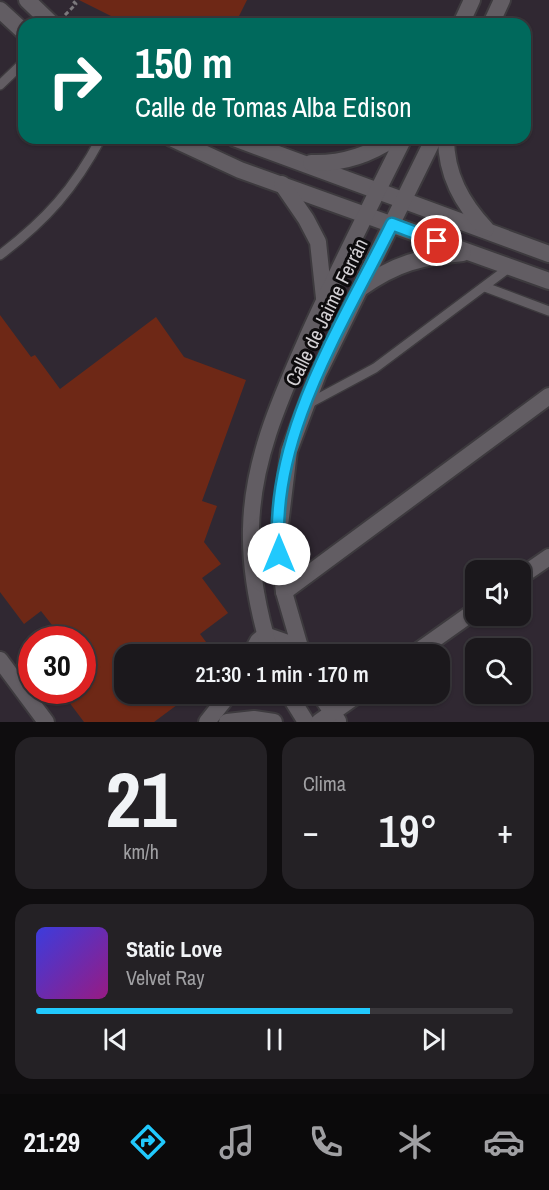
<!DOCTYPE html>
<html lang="es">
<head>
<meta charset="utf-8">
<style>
	:root { --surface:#1b181c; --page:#242125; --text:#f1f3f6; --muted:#a0a0a3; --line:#39373b; --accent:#21c9fd }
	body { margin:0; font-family:"Archivo Narrow",sans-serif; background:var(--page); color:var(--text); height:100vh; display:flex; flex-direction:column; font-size:22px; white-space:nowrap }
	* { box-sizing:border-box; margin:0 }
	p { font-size:20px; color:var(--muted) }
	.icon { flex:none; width:33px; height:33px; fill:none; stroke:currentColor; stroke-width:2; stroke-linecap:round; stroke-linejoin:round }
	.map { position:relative; height:722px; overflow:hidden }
	.side { display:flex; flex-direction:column; gap:15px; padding:15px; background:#0f0d0f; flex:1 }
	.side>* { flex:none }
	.banner { position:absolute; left:18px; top:18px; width:513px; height:126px; border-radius:18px; box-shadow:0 2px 4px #0004,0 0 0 2px var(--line); background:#00695c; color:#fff; overflow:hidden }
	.tools { position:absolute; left:465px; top:560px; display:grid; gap:12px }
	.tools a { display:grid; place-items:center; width:66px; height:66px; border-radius:12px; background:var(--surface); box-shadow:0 2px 4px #0004,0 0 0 2px var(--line); font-size:30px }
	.speed { position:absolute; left:18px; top:626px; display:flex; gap:12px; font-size:30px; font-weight:700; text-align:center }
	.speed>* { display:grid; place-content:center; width:78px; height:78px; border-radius:50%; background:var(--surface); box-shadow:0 2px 4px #0004,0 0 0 2px var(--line); line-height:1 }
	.speed .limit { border:9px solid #d22; background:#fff; color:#111 }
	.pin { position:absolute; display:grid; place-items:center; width:51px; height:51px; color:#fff; margin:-26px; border:3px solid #fff; border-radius:50%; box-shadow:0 2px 6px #0007 }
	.me { position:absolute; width:66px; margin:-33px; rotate:0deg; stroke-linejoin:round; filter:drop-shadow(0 0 4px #0008) }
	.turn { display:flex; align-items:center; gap:21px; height:126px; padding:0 18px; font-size:27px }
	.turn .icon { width:78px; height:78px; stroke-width:2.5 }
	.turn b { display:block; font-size:42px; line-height:51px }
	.big { font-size:45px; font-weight:600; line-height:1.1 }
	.side .widget { flex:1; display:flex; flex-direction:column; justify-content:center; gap:9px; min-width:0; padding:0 21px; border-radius:18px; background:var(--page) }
	.side .dial { align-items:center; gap:0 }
	.dial b { font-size:78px; line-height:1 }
	.song { display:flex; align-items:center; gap:18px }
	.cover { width:72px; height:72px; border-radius:9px; background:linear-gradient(135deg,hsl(240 70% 55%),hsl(310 70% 35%)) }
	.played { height:6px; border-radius:3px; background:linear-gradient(90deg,var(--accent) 70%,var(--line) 70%) }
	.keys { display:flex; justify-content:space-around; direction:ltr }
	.heat { display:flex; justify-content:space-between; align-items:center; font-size:33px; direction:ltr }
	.side .tiles { flex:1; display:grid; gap:15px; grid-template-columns:1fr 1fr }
	.widget:last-child { grid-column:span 2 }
	.trip { position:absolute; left:114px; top:644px; width:336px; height:60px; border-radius:18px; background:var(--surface); box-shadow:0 2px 4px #0004,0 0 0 2px var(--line); font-weight:600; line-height:60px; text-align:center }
	.tabs { display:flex; height:96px; justify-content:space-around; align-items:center; background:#0b0a0b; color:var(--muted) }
	.tabs .icon { width:42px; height:42px }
	.tabs .current { color:var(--accent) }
	.tabs b { font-size:27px; color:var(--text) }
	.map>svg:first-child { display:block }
</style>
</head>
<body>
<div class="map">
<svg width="549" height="722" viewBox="0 0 549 722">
	<rect width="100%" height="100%" fill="#242025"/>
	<!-- built -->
	<path fill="#302832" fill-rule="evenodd" d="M 0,0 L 549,0 L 549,722 L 0,722 ZM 24,24 L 525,24 L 525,138 L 24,138 ZM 476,570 L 520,570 L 520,615 L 476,615 ZM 32,639 L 82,639 L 82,690 L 32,690 ZM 476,648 L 520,648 L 520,693 L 476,693 ZM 124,654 L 440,654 L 440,693 L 124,693 Z"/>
	<!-- building -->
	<g fill="#6e2816">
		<polygon points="79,0 247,0 235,24 109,24 113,17"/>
		<polygon points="0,315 31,357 35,355 60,389 156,317 184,357 246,380 202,501 217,506 204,542 221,564 202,578 228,613 200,634 215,654 124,654 124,693 193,693 154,722 84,722 60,690 82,690 82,639 63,639 41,611 24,624 0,592"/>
	</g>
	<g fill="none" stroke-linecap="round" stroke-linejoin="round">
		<defs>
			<g id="service">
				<polyline points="0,85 24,62"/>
				<path d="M 0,255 C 46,220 74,189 101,138"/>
				<polyline points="485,287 549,311"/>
				<polyline points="306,405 375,368 510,267"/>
			</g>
			<g id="minor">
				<polyline points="27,0 52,24"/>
				<polyline points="0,10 24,32"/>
				<polyline points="461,24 472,0"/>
				<polyline points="491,24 502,0"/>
				<polyline points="171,138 240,170 549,281"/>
				<polyline points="234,138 549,254"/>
				<path d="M 446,138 C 446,175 462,203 486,229"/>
				<path d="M 311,163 C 342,164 368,156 394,138"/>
				<polyline points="282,184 306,219 318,242 324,298"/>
				<path d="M 361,288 C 396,263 421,257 463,253"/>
				<polyline points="520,577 549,557"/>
				<polyline points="284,592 549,396"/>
				<polyline points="251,654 258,641 265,635 288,643 300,654"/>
				<path d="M 271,654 C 259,615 250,569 251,529 C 252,461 280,399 307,338 C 337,271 371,204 404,138"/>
				<polyline points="302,654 284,592 278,542 289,451 318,374 434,138"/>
				<polyline points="414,654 476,610"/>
				<polyline points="0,660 46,722"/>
				<polyline points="288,693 306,722"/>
				<polyline points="319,693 338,721"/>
				<polyline points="207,722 230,693"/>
				<polyline points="227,722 254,719 274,722"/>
				<polyline points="319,722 360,693"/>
			</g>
		</defs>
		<!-- service casing -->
		<use href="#service" stroke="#3d3a3e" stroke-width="12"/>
		<!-- minor casing -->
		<use href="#minor" stroke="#3d3a3e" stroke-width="20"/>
		<!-- path -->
		<polyline stroke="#7c797d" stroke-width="3" stroke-dasharray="4.5 3" stroke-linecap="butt" points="65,15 76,4 72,0"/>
		<!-- service -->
		<use href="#service" stroke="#625d63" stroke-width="9"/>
		<!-- minor -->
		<use href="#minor" stroke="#625d63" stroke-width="16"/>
	</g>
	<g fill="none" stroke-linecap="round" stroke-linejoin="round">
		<defs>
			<path id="route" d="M 279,554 C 268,438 343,324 392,224 L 437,241"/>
		</defs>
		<!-- route casing -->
		<use href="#route" stroke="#1583a4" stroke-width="15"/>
		<!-- route -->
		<use href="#route" stroke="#21c9fd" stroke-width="10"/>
	</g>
	<g text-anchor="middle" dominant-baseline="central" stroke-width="6" stroke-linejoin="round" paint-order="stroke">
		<!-- street labels -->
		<g font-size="20" fill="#d3d0d4" stroke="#0d0b0d">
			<text transform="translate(326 312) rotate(-64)">Calle de Jaime Ferrán</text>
		</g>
	</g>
</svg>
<div class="tools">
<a><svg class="icon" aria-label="sound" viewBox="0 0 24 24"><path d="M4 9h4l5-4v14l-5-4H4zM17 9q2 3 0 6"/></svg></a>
<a><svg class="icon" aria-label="search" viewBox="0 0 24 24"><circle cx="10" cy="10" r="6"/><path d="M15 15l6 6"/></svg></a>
</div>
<div class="speed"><div class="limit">30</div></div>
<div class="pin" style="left:437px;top:241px;background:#d93025"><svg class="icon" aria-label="arrive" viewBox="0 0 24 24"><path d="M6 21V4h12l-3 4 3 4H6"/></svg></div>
<svg class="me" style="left:279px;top:554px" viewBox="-20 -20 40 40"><circle r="19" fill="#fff"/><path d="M0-13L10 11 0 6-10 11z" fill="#21c9fd"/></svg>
<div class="trip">21:30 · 1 min · 170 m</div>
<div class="banner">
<div class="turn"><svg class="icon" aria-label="right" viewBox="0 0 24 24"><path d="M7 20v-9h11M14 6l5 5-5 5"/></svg><div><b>150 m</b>Calle de Tomas Alba Edison</div></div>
</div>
</div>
<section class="side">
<div class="tiles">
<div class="widget dial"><b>21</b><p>km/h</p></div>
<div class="widget"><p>Clima</p>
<div class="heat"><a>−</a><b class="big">19°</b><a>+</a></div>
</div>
<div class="widget">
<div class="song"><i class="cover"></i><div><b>Static Love</b><p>Velvet Ray</p></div></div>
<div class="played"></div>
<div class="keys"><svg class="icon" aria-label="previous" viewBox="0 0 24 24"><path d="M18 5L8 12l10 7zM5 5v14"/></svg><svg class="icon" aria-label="pause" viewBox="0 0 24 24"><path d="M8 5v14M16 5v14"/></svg><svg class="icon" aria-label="next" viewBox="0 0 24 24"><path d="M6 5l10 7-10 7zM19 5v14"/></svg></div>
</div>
</div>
</section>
<nav class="tabs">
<b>21:29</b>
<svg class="icon current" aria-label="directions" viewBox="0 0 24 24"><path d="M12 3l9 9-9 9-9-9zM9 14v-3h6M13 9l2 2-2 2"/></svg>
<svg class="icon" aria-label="music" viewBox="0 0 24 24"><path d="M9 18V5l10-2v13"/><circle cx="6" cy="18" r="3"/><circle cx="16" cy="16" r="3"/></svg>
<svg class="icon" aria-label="phone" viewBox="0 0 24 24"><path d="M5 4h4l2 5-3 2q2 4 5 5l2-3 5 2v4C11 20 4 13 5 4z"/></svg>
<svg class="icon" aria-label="climate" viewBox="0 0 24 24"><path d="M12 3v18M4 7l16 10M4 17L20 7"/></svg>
<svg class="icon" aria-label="car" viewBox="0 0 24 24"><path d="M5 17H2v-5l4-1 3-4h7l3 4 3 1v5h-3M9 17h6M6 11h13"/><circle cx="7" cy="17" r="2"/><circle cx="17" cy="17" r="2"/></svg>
</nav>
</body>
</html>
